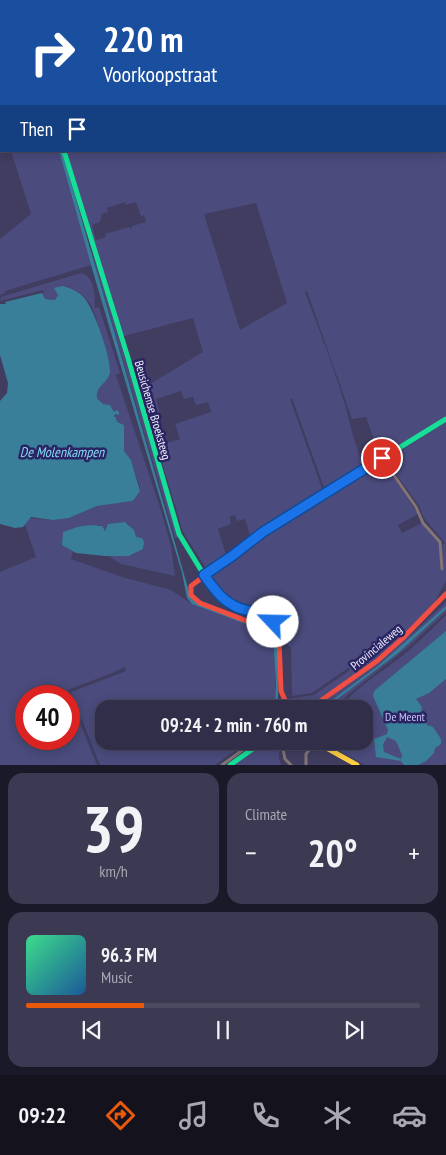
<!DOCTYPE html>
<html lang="en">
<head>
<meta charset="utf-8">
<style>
	:root { --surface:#302e48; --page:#3c3a52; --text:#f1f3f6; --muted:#a8a8b4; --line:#4b4a60; --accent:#ea580c }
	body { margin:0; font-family:"PT Sans Narrow",sans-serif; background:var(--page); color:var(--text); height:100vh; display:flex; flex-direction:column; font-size:19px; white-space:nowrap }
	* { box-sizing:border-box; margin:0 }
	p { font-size:16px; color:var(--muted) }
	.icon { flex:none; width:28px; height:28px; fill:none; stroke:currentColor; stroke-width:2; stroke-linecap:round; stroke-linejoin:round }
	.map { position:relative; height:765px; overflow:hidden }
	.details { display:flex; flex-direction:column; gap:8px; padding:8px; background:#1a1928; flex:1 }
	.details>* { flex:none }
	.guide { position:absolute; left:0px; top:0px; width:446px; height:152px; box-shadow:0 2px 12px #0003,0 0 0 1px var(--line); background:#1a4fa0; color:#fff; overflow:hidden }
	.speed { position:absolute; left:15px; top:685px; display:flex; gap:10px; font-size:25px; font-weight:700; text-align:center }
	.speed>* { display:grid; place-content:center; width:65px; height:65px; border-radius:50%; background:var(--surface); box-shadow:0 2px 12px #0003,0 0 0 1px var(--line); line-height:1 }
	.speed .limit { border:8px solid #d22; background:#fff; color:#111 }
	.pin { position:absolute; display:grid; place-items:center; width:42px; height:42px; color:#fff; margin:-21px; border:2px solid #fff; border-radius:50%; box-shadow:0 1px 5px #0007 }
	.me { position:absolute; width:55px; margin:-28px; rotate:294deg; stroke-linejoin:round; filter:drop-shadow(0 0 4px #0008) }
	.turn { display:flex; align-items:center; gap:18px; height:105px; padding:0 20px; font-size:22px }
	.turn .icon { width:65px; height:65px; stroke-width:2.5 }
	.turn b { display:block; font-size:35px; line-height:42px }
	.then { display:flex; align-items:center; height:48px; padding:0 20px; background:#0003; gap:10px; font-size:19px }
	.big { font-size:38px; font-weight:800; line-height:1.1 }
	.details .widget { flex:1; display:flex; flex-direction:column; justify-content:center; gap:8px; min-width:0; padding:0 18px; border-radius:15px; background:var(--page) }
	.details .dial { align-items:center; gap:0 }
	.dial b { font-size:65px; line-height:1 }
	.song { display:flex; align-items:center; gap:15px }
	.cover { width:60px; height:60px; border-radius:8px; background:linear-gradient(135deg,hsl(150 70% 55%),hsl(210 70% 35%)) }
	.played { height:5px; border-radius:2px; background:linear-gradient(90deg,var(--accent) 30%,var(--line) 30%) }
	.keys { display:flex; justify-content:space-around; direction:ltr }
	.heat { display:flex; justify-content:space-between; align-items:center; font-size:28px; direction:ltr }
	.details .tiles { flex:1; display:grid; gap:8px; grid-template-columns:1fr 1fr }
	.widget:last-child { grid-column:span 2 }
	.trip { position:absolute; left:95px; top:700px; width:278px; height:50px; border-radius:15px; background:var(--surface); box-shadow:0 2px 12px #0003,0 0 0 1px var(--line); font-weight:800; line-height:50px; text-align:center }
	.tab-bar { display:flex; height:80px; justify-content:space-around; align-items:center; background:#13121d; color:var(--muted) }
	.tab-bar .icon { width:35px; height:35px }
	.tab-bar .selected { color:var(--accent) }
	.tab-bar b { font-size:22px; color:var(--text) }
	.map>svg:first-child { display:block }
</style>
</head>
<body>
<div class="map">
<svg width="446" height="765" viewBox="0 0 446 765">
	<rect width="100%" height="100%" fill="#403d60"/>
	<!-- green -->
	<g fill="#4b4b7d" fill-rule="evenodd">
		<polygon points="0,0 82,0 1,1 0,134"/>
		<path d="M 196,0 L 446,0 L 446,418 L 326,493 L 292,398 L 290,399 L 324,494 L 251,539 L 245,519 L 237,521 L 235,515 L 230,516 L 231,524 L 218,529 L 226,555 L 206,568 L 183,532 L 157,446 L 180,439 L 175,424 L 211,412 L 208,402 L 196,405 L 193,397 L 184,399 L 181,391 L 156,399 L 160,414 L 149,417 L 140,390 L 203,352 L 193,318 L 124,336 L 121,333 L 66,151 L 445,151 L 445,1 ZM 125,202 L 125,205 L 136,202 L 141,216 L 144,215 L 146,222 L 132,226 L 132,229 L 129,227 L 105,234 L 106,237 L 96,240 L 92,225 L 100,222 L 102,214 L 108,212 L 107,208 ZM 256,203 L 287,303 L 240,330 L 204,214 ZM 307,291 L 352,419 L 366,417 L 379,454 L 364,464 C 353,443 350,420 343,398 C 332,362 318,327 305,292 Z"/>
		<polygon points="11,151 59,151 91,265 5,291 5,293 0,295 0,239 31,214"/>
		<polygon points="90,248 98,269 179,537 175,538"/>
		<path d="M 81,273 C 95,277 95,295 95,308 L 99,307 L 120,373 L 116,375 L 160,507 L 171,546 L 175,576 L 121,564 L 108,556 L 134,555 L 142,538 L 136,537 L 128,523 C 116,522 111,523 104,531 L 100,525 L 97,525 L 64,531 L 62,545 L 73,551 L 71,559 L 122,577 L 171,590 L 192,604 L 271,633 L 274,639 L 276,696 L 275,709 L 104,709 L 104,741 L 249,741 L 215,765 L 100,765 L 71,692 L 126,671 L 125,667 L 110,674 L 67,690 L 68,693 L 61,696 L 26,696 L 26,711 L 23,713 L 24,716 L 26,715 L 26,739 L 69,739 L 69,696 L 97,765 L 0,765 L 0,572 L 36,557 L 25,525 L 28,518 L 53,520 L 69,518 L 97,506 L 134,501 L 140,488 L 131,460 L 124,451 L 124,425 L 117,423 L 117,418 L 114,417 L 115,414 L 117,415 L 118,411 L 114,412 L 110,405 L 103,404 L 97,398 C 95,387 109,383 110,371 C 110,361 95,311 90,304 C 84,295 75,289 65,286 L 55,300 L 44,299 L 42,294 L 44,292 L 43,290 L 0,301 L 1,297 Z"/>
		<path d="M 446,422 L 446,581 C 441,588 438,598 433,605 C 398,647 350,676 307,709 L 294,707 L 286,699 L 314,695 L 350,670 L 348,668 L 312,693 L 292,696 L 291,647 L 288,646 L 279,623 L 274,617 L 231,599 L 223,592 L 210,575 L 238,557 L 261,537 L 383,461 L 418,514 L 398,525 L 402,533 L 422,523 L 439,542 L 443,567 L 442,545 L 445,543 L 424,518 L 419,506 L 386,460 Z"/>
		<polygon points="446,602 446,606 396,652 349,690 395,656 446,609 446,612 407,648 346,696 338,709 313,709 414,632"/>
		<path d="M 446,615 L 446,763 L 443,765 L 365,765 L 322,741 L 364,741 L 364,709 L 340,709 C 354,688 378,675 397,660 C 414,647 430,631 446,615 Z"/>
		<polygon points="267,741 279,741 279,759 281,765 233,765"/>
	</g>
	<!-- water -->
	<g fill="#397f99" fill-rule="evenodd">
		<polygon points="59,151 62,151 190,595 192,598 275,633 278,646 278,709 275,709 276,684 273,634 192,604 187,598 182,573 91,265"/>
		<path d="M 63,286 C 72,288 81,293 86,300 C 95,313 110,355 110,371 C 110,382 95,386 97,398 L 103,404 L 110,405 L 114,412 L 117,410 L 119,412 L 119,415 L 115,414 L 114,417 L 116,417 L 117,422 L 124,425 L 124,451 L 131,460 L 140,491 L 133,501 L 97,506 L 69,518 L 53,520 L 31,517 L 23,527 L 15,528 L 0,524 L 0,401 L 7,393 L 8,383 L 0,355 L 0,304 L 6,304 L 5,302 L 42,293 L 45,299 L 55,300 L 58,295 L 54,288 Z"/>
		<path d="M 125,522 L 134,530 L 136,537 L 142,538 L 144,542 L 143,549 L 129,556 L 105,556 L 76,553 L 62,545 L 63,532 C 78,527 85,524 102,526 L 105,531 L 108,524 Z"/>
		<polygon points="446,606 446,609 397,654 324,709 320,709 378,666"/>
		<path d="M 446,631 L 446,679 L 429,693 L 416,699 L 422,707 L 421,712 L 427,725 L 433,727 L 441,739 L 441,744 L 435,748 L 434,753 L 426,761 L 418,765 L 404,765 L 401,761 L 376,757 L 374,739 L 387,734 L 388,730 L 373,696 L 374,691 ZM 387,737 L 396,741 L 402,755 L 401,759 L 384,752 L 383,745 Z"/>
	</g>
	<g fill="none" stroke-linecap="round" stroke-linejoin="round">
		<!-- street -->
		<g stroke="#837575" stroke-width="3">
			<polyline points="0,137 1,135"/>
			<polyline points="382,458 416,507 423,523 440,542 442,569"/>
			<polyline points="285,745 283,749 285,759 291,765"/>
			<polyline points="222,765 255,741"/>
			<polyline points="306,765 306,754 315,742"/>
		</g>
		<!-- fast -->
		<g stroke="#16e098" stroke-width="5">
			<polyline points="64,151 128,358 179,534 204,575 221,597 236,607"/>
			<polyline points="300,509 446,419"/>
			<polyline points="230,765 264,741"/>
		</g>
		<!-- slow -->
		<polyline stroke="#ffcf43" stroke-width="5" points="314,741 357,765"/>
		<!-- jam -->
		<g stroke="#f24e42" stroke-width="5">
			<polyline points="0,34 1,35"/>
			<polyline points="236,607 266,617 276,625 279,639 281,691 289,709"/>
			<polyline points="278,633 200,603 191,595 191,586 263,532 300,509"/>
			<polyline points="309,709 377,661 403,638 446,594"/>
		</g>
	</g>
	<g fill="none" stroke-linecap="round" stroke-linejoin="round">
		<defs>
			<path id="route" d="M 273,622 C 264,613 251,612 239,608 C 223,602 214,589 204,575 L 232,556 L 263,532 L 382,458"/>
		</defs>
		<!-- route casing -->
		<use href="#route" stroke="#114b97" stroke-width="12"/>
		<!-- route -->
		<use href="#route" stroke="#1a73e8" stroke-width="9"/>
	</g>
	<g text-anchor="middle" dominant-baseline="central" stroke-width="5" stroke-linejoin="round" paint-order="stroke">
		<!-- street labels -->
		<g font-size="12" fill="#edeefe" stroke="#2a2462">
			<text transform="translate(153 410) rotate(74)">Beusichemse Broeksteeg</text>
			<text transform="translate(376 647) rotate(-40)">Provincialeweg</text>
		</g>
		<!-- park labels -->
		<g font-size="12" fill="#c2c5f6" stroke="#2a2462">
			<text x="405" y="716">De Meent</text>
		</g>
		<!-- water labels -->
		<g font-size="14" font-style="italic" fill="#84d8f6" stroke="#2a2462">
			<text x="62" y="452">De Molenkampen</text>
		</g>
	</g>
</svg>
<div class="speed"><div class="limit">40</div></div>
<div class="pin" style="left:382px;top:458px;background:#d93025"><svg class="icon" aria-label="arrive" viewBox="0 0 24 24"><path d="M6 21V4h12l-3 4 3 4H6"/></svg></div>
<svg class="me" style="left:273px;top:622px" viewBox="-20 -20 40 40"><circle r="19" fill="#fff"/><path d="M0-13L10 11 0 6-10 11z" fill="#1a73e8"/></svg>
<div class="trip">09:24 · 2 min · 760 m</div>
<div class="guide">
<div class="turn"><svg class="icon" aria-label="right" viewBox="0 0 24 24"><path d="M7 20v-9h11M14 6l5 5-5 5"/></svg><div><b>220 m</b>Voorkoopstraat</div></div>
<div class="then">Then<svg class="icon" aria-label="arrive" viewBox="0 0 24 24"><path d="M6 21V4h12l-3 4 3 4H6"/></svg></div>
</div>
</div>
<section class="details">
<div class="tiles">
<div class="widget dial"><b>39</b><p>km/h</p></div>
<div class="widget"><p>Climate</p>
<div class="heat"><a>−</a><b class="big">20°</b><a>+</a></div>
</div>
<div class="widget">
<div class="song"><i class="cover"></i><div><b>96.3 FM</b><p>Music</p></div></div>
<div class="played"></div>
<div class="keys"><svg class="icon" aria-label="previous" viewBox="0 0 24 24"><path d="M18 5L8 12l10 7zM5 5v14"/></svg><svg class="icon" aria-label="pause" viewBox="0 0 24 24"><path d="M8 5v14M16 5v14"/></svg><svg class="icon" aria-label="next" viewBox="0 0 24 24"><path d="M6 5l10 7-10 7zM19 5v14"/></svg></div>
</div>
</div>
</section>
<nav class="tab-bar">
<b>09:22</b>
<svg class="icon selected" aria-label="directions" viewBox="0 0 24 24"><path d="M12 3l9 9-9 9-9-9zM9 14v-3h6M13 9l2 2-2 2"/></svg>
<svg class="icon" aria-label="music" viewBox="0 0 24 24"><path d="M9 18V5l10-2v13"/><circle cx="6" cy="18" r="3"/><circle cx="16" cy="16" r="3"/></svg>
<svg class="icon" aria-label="phone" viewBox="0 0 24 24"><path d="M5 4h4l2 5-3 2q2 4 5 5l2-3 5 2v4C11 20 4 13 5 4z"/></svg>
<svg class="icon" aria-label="climate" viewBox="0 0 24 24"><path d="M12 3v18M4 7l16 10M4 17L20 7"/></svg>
<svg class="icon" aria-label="car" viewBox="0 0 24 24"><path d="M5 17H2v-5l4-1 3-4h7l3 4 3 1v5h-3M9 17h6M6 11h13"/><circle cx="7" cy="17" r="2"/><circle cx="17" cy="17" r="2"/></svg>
</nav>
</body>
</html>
